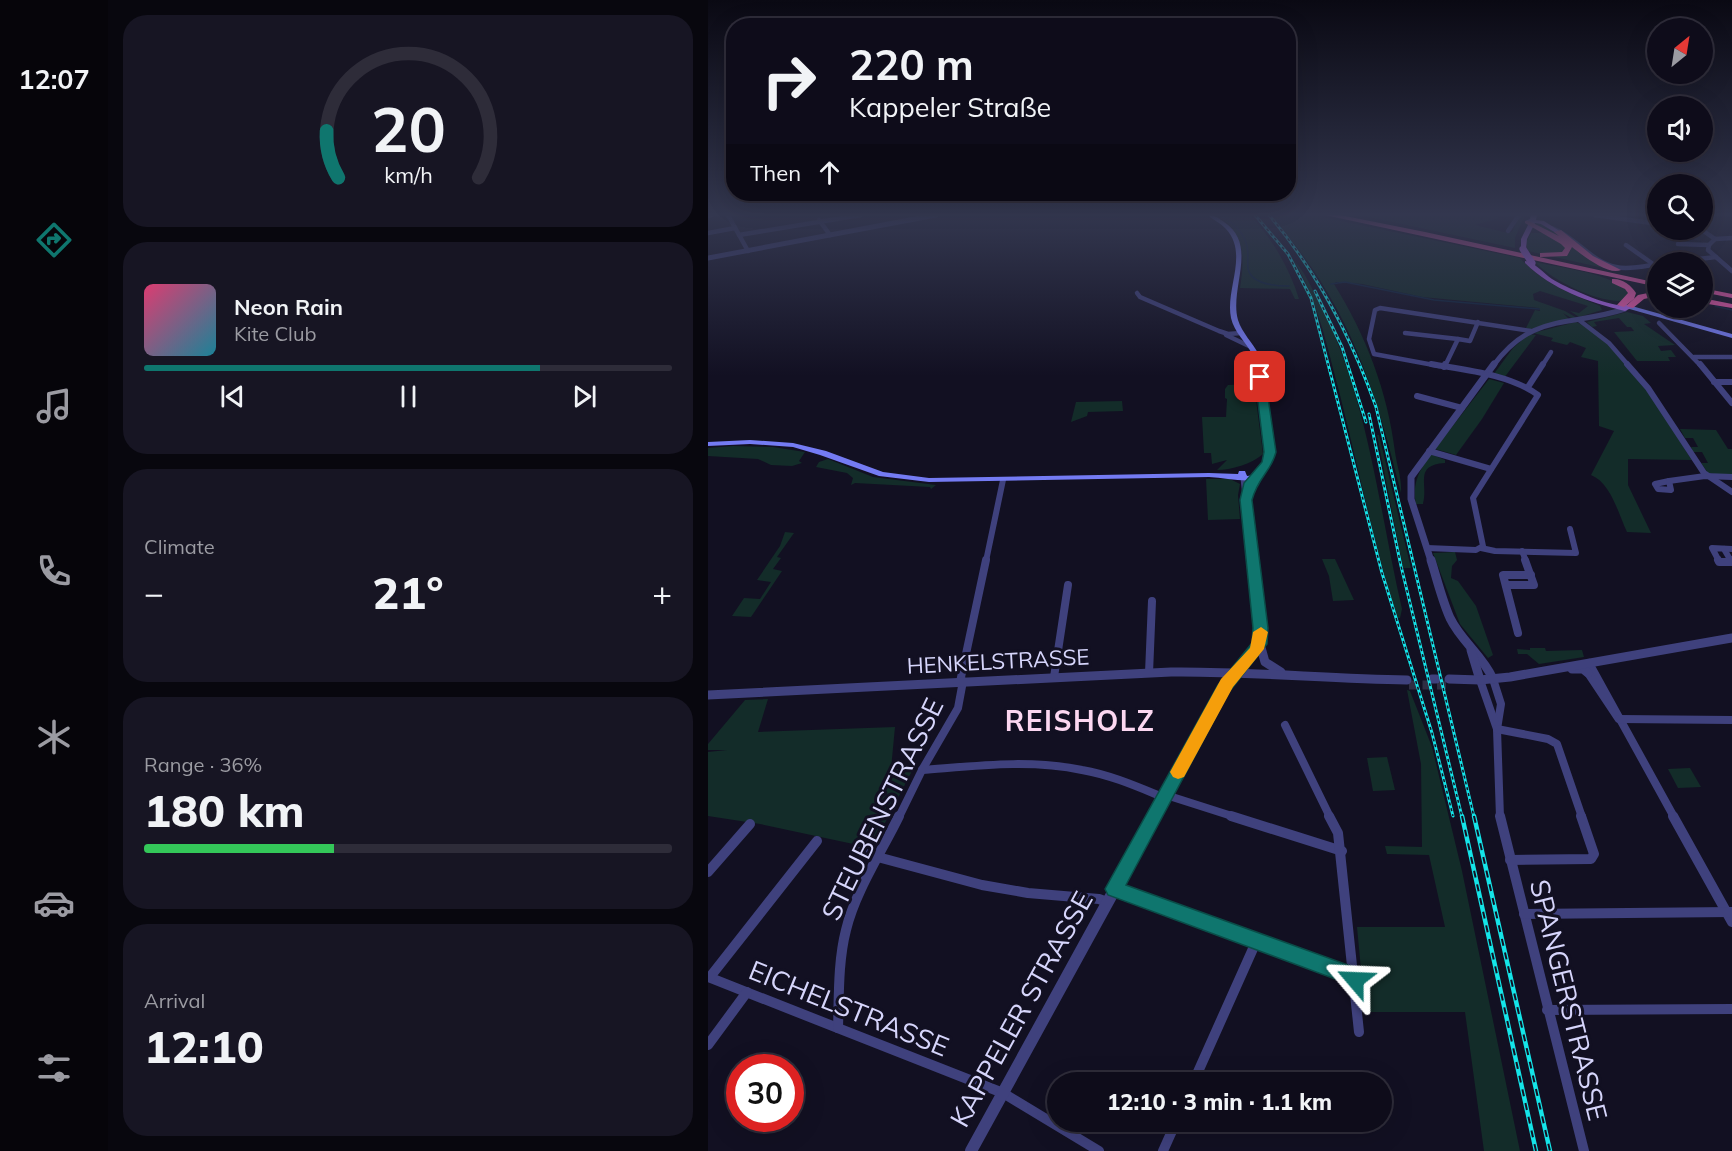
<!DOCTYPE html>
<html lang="en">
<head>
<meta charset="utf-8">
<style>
	:root { --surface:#0e0c1a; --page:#171523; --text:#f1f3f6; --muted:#9b9ba2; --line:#2e2c39; --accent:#0f766e }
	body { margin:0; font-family:Mulish,sans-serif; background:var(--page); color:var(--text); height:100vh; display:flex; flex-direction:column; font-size:22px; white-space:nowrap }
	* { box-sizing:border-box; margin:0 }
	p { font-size:20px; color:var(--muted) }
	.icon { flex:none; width:33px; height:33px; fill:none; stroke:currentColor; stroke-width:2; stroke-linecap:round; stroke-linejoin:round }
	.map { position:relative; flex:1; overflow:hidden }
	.drawer { display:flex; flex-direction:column; gap:15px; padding:15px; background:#08070e; width:600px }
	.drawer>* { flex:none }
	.hud { position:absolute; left:18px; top:18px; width:570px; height:183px; border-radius:24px; box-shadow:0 6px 24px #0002,0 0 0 2px var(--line); background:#0e0c1a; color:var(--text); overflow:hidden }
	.needle { width:39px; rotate:30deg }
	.controls { position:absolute; left:939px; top:18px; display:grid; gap:12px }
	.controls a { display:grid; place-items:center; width:66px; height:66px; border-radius:50%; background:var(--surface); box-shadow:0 6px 24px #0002,0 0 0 2px var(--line); font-size:30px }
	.speed { position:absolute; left:18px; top:1054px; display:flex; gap:12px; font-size:30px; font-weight:700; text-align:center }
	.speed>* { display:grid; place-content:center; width:78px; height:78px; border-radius:50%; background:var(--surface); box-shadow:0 6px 24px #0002,0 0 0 2px var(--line); line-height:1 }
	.speed .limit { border:9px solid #d22; background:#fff; color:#111 }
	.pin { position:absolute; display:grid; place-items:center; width:51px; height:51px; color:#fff; margin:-26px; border-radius:12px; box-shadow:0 3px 9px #0006 }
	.me { position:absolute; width:66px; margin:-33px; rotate:296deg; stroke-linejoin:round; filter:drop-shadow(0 0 4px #0008) }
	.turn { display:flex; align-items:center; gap:21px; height:126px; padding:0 24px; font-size:27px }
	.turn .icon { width:78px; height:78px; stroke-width:2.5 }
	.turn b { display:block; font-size:42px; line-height:51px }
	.then { display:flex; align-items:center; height:57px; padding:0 24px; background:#0003; gap:12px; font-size:22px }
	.big { font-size:45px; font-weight:800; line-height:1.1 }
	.drawer .tile { flex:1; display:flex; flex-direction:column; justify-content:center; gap:9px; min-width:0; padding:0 21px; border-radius:24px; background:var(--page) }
	.drawer .dial { align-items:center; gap:0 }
	.dial svg { height:156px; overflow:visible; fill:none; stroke:var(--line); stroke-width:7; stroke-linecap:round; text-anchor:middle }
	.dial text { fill:var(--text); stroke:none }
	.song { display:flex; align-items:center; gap:18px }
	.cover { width:72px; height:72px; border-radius:9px; background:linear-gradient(135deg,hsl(340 70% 55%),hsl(190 70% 35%)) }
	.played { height:6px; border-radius:3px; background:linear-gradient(90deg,var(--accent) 75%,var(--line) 75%) }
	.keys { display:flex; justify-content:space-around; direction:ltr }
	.heat { display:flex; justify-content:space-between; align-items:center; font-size:33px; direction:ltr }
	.charge { height:9px; border-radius:4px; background:linear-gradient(90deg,#34c759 36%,var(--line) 0) }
	.trip { position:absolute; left:339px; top:1072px; width:345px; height:60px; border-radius:30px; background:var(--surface); box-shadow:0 6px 24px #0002,0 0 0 2px var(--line); font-weight:800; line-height:60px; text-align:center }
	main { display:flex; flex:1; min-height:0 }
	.menu { display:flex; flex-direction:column; width:108px; justify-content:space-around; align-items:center; background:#06050a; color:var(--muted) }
	.menu .icon { width:42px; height:42px }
	.menu .selected { color:var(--accent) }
	.menu b { font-size:27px; color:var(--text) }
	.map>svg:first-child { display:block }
</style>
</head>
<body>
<main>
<nav class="menu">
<b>12:07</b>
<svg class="icon selected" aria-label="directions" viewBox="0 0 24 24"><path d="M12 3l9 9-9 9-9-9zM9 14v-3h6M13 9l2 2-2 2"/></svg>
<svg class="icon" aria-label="music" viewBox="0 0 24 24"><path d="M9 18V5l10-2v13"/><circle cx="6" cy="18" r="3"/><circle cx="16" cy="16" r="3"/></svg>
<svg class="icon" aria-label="phone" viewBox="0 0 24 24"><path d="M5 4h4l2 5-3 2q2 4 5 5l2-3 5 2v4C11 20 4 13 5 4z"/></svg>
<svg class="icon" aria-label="climate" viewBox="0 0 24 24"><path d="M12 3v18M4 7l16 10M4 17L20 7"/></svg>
<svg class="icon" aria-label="car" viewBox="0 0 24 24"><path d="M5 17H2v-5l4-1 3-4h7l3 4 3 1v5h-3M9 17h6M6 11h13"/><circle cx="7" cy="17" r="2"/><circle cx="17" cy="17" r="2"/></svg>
<svg class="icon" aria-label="filters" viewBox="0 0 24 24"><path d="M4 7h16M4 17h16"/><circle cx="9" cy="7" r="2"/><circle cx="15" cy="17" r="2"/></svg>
</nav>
<section class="drawer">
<div class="tile dial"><svg viewBox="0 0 100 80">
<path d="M14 69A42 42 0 1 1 86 69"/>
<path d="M14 69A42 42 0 0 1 8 45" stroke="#0f766e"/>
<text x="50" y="56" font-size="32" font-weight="700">20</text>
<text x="50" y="72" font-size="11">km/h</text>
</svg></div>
<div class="tile">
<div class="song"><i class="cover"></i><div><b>Neon Rain</b><p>Kite Club</p></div></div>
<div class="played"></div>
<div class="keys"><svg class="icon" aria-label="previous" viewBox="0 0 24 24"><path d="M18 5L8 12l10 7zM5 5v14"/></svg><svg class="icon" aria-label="pause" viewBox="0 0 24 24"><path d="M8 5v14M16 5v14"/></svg><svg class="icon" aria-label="next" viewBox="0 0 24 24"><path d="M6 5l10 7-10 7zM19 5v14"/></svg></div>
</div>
<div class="tile"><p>Climate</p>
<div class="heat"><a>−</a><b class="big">21°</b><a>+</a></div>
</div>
<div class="tile"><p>Range · 36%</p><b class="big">180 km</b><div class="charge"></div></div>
<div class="tile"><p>Arrival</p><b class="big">12:10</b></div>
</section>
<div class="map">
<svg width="1024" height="1151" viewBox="0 0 1024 1151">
	<rect width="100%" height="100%" fill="#121022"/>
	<!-- green -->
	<g fill="#132c29">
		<path d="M 508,215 L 542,215 C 565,240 581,267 591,299 L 587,299 L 582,289 L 532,288 C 537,257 537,232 508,215 Z"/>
		<path d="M 562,215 L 604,215 L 812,258 C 833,282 862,294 892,306 L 894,310 L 871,317 L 862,311 L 871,313 L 880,306 L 832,291 L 825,294 L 826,300 L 857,311 L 869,318 L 865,319 L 855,313 L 861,319 L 823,329 L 818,328 L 827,310 L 832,311 L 831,308 L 714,297 L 654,284 L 628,282 L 626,284 C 658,335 680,393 687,452 C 689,466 694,479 693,493 C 666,384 639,300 562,215 Z"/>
		<polygon points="651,215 785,215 791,218 767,225 800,233 804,232 812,215 817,215 807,238 807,248"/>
		<polygon points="831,222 835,224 900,269 842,256 856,255 862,252 863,247 828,227"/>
		<polygon points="823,233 835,233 858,245 858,252 833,254 820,251 818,243"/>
		<path d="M 586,261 C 596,270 603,287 610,300 C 660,395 670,505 694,609 L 692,618 L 689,618 C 666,544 650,467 631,391 C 619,346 610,301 586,261 Z"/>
		<path d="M 827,262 C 852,268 906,273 921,293 L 914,301 C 888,302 845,281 827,262 Z"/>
		<polygon points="919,312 935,316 943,323 936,324 967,345 950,346 953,351 963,350 968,357 960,357 962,361 929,361 906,332 926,331 923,327 919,327 911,318 886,322 889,326 884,327 879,322"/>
		<path d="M 868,322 C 915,341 957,418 984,460 L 920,459 L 920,485 L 943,533 L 919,532 C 910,513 903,483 883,475 L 906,431 L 891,426 L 890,361 L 873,357 L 878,348 L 862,342 L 859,345 L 843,341 L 845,338 L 825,333 Z"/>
		<polygon points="821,334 828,335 796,378 785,375 805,348"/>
		<polygon points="781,379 796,383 774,419 748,455 727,449"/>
		<path d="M 546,384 L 555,454 C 544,464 523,470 509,470 L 519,460 L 504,464 L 503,453 L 496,453 L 494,417 L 518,417 L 519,399 L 517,398 L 517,389 L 520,385 Z"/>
		<polygon points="368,402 414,401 415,411 380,412 379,416 363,422"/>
		<polygon points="972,429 1008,430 1020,449 1024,449 1024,476 1000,473 993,463 1000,463 994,452 985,452 983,447 990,447 985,438 977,438"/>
		<polygon points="669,435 671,435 703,568 695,568"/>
		<polygon points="25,446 65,447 97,452 91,461 94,463 84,466 63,465 50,459 0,456 0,448"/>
		<path d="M 723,454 L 737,460 L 737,463 C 705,465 721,485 715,504 L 708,504 C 704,483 711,471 723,454 Z"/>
		<polygon points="120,459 165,477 228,485 223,489 222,487 147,483 143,485 145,478 139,473 108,467 111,462"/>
		<polygon points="498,479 522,479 532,484 530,495 532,519 500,520"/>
		<polygon points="77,532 86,533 69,557 73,558 65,569 74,571 43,617 24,616 36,598 52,599 63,582 49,580 72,546"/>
		<polygon points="747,552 749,560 744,566 743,578 750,581 768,606 785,655 780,658 752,624 725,553"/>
		<polygon points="614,559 627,559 646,600 625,601 621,576"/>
		<polygon points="822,648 837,648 838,651 874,650 876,657 831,664 819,654 810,654 809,649 822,650"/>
		<polygon points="699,690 702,691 724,747 754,871 812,1151 776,1151 757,1012 657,1012 649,927 737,927 721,855 679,854 677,846 714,847 713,764"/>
		<polygon points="60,699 50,732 187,727 183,769 205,769 164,848 52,824 0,816 0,752 19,750 0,750 0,744 37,700"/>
		<polygon points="679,757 687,790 665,791 659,758"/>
		<polygon points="982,768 993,787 970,788 960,769"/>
	</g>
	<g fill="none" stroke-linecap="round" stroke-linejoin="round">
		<!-- stream -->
		<g stroke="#0e233d" stroke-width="1.5">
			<path d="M 512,215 C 524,222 536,232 539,246 C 541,254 539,262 540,269 C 544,285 568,286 581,286"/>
			<polyline points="623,284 637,282 726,300 831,309"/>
			<polyline points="1007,306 1024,310"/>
		</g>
		<!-- tertiary-tunnel -->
		<g stroke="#2f2e43" stroke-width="9" stroke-dasharray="9 4.5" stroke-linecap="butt">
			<polyline points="701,685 725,685"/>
			<polyline points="729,685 742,685"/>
		</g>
		<!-- minor-far3 -->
		<g stroke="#3f417d" stroke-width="4.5">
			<polyline points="20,215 40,251"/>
			<polyline points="887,215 950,224"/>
			<polyline points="0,216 3,215"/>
			<polyline points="111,220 122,235"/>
			<path d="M 844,228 C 868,237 883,262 908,267 C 921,270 937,266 950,264"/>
			<polyline points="994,230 1007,239 1024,238"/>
			<polyline points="800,231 811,215"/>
			<polyline points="0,233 27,228"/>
			<polyline points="31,235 153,215"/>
			<polyline points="1007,239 1001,245 1000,250 1024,271"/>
			<polyline points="970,244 1001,245"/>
			<polyline points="918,245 945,264"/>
			<polyline points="964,262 1008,257"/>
			<polyline points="429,293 432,297 511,331 520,334 533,333"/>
			<polyline points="871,320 901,343 921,366"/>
			<polyline points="951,323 993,366"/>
			<polyline points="697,333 750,339"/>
			<polyline points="518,335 543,347"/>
			<polyline points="986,357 1024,357"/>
			<polyline points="731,366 666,354 661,339 667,310 672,308 823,331"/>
			<polyline points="737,366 750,339 762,341 770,322"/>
			<polyline points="834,366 843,352"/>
		</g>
		<!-- minor-far2 -->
		<g stroke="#3f417d" stroke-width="6">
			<polyline points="919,364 940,388 996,473 1024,492"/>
			<polyline points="992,364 1024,403"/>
			<polyline points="736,367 737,364"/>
			<polyline points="1006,382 1024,382"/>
			<polyline points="820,387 835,364"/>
			<polyline points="709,396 754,408"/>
			<polyline points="721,451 783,469"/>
			<polygon points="961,481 963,490 950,489 947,484"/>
			<polyline points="961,481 997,476 1024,477"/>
			<path d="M 719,548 L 768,550 L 775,546 L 765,498 L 830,395 C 801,374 757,370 723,364"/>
			<polyline points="773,548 787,551 868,553 862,529"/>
			<polyline points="1016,549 1023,561"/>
			<polyline points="814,551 818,561"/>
			<polyline points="278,561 295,480"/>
			<polyline points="1011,561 1004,548 1024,549"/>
		</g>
		<!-- minor-far1 -->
		<g stroke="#3f417d" stroke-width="8">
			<polyline points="1010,560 1011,562 1023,562 1022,560"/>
			<polyline points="798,585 826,585 817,560"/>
			<polyline points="810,633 795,575 823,575"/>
			<polyline points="881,663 966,817"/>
			<polyline points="441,673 444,601"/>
			<polyline points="880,673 910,718"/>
			<polyline points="346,677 360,585"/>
			<polyline points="785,679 793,704 789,729 792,817"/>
			<polyline points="772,680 789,729"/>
			<polyline points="252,682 278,560"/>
			<polyline points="911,719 1024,720"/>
			<polyline points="577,725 622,817"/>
			<polyline points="789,729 840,739 849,744 874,817"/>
			<path d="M 214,770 C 267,766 321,759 374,770 C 403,775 430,787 457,798"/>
			<polyline points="458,795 527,817"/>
			<polyline points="191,817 214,770 250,708 255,681"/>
		</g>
		<!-- minor -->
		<g stroke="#3f417d" stroke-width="10">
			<polyline points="523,816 634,851"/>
			<polyline points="621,816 630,833 651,1032"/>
			<polyline points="792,816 876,1151"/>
			<polyline points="965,816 1024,922"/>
			<polyline points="151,852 274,885 320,893 391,899 399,902"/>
			<polyline points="802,860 883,859 886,854 873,816"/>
			<polyline points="0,872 42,824"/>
			<polyline points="406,889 647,977"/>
			<polyline points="816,914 1024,912"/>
			<polyline points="0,977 295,1093 391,1151"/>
			<polyline points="2,977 109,841"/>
			<polyline points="839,1010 1024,1009"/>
			<path d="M 130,1028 C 131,996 130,961 138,930 C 147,892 174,851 191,816"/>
			<polyline points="0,1045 39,992"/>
			<polyline points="485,1083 548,942"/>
			<polyline points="455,1151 468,1122"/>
		</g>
		<!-- tertiary-far3 -->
		<g stroke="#3f417d" stroke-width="5">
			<polyline points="0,258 228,215"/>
			<path d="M 785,366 C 824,312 862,327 917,309"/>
		</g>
		<!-- tertiary-far2 -->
		<g stroke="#3f417d" stroke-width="7">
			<polyline points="536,478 545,561"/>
			<polyline points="723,561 703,499 703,477 786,364"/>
		</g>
		<!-- tertiary-far1 -->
		<g stroke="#3f417d" stroke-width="9">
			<path d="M 723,560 C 729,579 734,600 742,618 C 753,641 775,656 785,679"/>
			<polyline points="552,644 557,662 573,672"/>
			<polyline points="763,650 772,680"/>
			<polyline points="864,669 875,669 880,673"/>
			<polyline points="724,679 728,679"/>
			<polyline points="741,679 772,680 802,677 1024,638"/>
			<path d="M 0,695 L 463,672 C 542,671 620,679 699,680"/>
			<polyline points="446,817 516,689 549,649 552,628 545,560"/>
		</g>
		<!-- tertiary -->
		<polyline stroke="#3f417d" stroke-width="12" points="263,1151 447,816"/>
		<!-- secondary -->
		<g fill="#747bf3" fill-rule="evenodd">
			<path d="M 500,215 C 507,215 510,218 516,222 C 551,245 521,288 530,320 C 534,333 545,343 551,355 C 557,370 568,444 564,459 C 562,466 557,473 553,479 C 537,483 518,478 501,477 L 221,482 L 171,476 L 112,455 L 85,447 L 42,444 L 0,446 L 0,442 L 42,440 L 85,443 L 118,451 L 175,472 L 221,478 L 501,473 L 530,474 L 531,471 L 537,471 L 539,476 L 547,475 C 550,470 555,465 556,459 C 560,445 550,368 544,354 C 538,342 526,332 523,318 C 517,289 541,254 518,229 C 513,223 505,220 500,215 Z"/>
			<polygon points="913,303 1024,334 1024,338 911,306 911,304"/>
		</g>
		<!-- primary -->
		<g fill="#b265f2" fill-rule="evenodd">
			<polygon points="823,215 829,215 828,220 836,221 853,232 848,233 833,224 827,223 819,239 818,249 813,250 813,239 821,223 817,221 822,219"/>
			<path d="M 817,261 C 826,261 836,274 844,279 C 857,287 907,310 921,305 L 925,307 L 917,311 C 880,302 845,290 817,263 Z"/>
		</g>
		<!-- motorway -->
		<g fill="#f15aae" fill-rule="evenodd">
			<polygon points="617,215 632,215 717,232 950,283 950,287"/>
			<path d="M 817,221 L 821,221 L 851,236 L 846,232 L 853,230 L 885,256 L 913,270 C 901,276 874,255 864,247 L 859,256 L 832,257 L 832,253 L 854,252 L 857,248 L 853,244 L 817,223 Z"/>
			<path d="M 904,279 C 914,278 923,285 928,293 L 926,299 L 916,307 L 909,305 L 920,293 L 917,289 L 904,283 Z"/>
			<polygon points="994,288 1024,294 1024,298 994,292"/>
			<polygon points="950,291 950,296 936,299 925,308 918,306 930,295"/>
			<polygon points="994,298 1024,304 1024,308 994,303"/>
		</g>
		<defs>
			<g id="rail-far1">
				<polyline points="547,215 580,254 603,298 674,573 724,733 745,816"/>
				<path d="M 561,215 C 610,273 643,336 668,407 L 766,817"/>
				<polyline points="607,291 634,347 658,422"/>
				<polyline points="661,414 693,566 754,817"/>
			</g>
			<g id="rail">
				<polyline points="754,816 828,1151"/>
				<polyline points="766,816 842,1151"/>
			</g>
		</defs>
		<!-- rail-far1 casing -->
		<use href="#rail-far1" stroke="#14e4e8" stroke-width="3"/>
		<!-- rail casing -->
		<use href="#rail" stroke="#14e4e8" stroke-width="4.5"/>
		<!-- rail-far1 -->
		<use href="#rail-far1" stroke="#121022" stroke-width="1.5" stroke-dasharray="3" stroke-linecap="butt"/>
		<!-- rail -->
		<use href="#rail" stroke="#121022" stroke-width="2" stroke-dasharray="7" stroke-linecap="butt"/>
		<!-- primary-bridge -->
		<polyline stroke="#b265f2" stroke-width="7" points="815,249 824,263"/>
	</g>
	<!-- sky -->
	<linearGradient id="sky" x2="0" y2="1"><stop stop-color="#0a0913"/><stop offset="0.57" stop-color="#33374f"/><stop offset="1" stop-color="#33374f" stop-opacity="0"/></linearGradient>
	<rect width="1024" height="376" fill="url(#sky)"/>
	<!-- route -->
	<path fill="#0f766e" stroke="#0a4d48" stroke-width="1.5" d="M 552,374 L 557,377 L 568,452 C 563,472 550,477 544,500 L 560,628 L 559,644 L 521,692 L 418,885 L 654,970 L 657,980 L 654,987 L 647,990 L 640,987 L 638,983 L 400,895 L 397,889 L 510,685 L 544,643 L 545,628 L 532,500 L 536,483 L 554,462 L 556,452 L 547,377 Z"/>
	<!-- slow -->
	<polygon fill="#f59e0b" points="553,627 560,632 556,649 525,687 476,777 470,779 465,777 462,772 513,679 542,648 545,632"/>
	<g text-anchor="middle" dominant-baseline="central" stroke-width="6" stroke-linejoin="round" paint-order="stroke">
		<!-- street labels -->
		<g font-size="22" fill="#d6d5fb" stroke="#121022">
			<text transform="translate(290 661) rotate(-3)">HENKELSTRASSE</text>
		</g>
		<!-- near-street labels -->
		<g font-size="27" fill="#d6d5fb" stroke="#121022">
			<text transform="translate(174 809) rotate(-64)">STEUBENSTRASSE</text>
			<text transform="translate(861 1000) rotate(76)">SPANGERSTRASSE</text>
			<text transform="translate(141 1008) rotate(22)">EICHELSTRASSE</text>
			<text transform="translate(313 1009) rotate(-61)">KAPPELER STRASSE</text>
		</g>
		<!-- district labels -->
		<g font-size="28" font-weight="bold" letter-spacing="1.5" fill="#fcd7f1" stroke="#121022">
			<text x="372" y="720">REISHOLZ</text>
		</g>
	</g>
</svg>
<div class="controls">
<a><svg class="needle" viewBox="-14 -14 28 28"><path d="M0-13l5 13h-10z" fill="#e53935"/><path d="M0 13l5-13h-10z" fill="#9b9ba2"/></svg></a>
<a><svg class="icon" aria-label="sound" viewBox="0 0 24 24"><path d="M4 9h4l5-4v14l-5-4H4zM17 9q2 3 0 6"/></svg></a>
<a><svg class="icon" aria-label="search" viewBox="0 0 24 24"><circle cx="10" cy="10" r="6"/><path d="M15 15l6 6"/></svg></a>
<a><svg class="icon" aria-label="layers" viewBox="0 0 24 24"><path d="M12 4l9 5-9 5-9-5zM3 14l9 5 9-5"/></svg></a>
</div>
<div class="speed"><div class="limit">30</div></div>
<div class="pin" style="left:552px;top:377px;background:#d93025"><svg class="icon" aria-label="arrive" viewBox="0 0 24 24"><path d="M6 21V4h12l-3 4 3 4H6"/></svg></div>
<svg class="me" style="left:647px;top:980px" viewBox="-20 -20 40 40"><path d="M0-17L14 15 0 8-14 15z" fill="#0f766e" stroke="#fff" stroke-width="4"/></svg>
<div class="trip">12:10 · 3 min · 1.1 km</div>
<div class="hud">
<div class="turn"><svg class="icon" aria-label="right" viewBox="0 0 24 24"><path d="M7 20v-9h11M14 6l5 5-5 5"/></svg><div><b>220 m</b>Kappeler Straße</div></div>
<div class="then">Then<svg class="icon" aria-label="ahead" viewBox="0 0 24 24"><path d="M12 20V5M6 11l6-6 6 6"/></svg></div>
</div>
</div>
</main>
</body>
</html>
